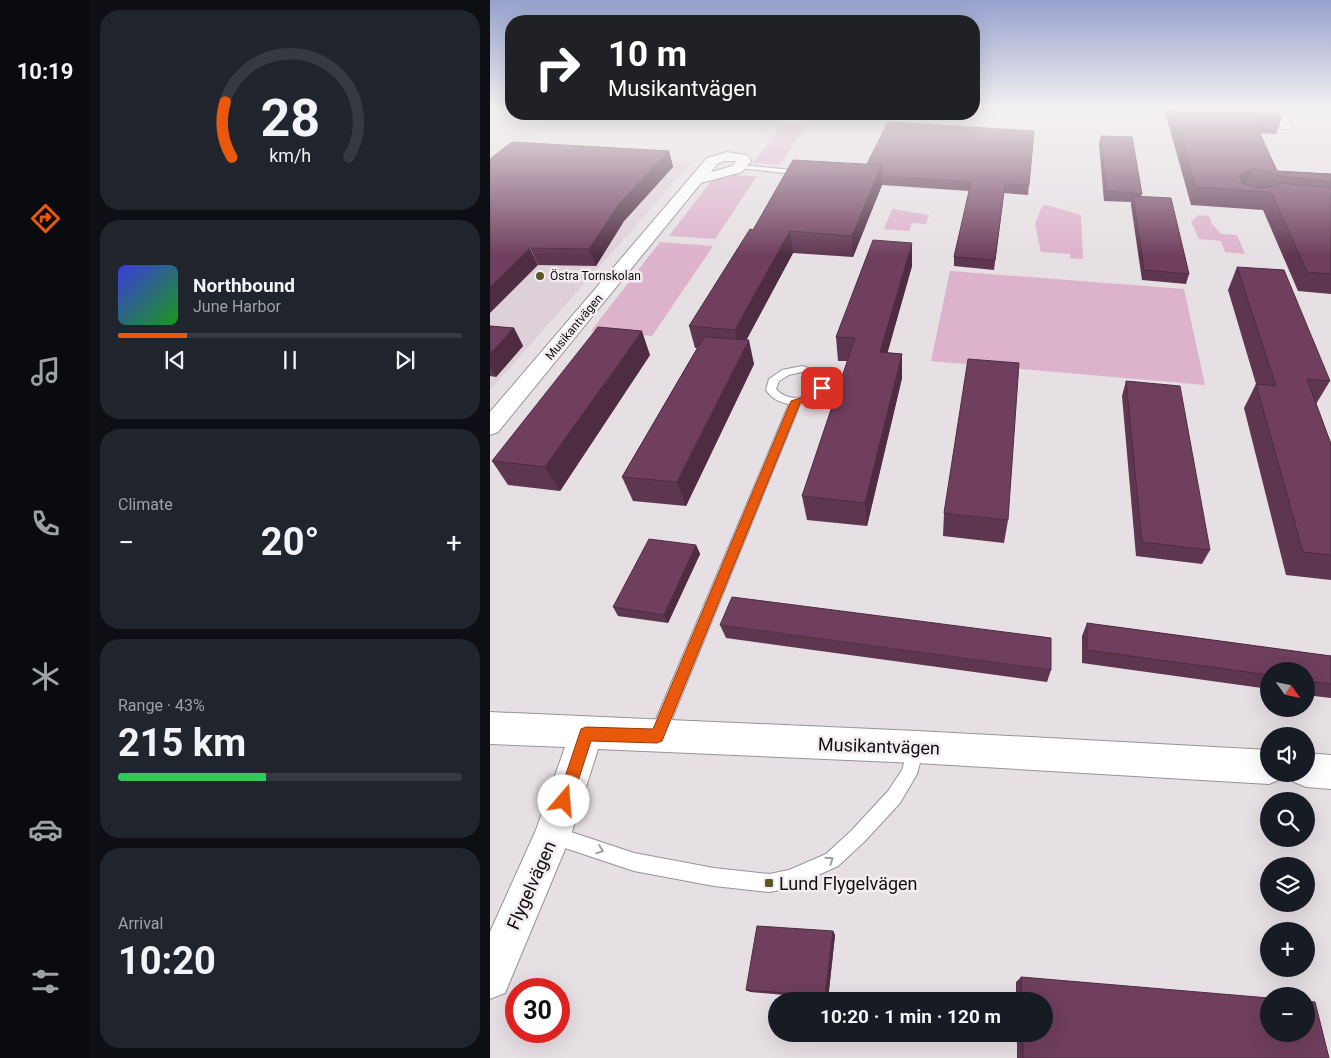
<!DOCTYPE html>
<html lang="en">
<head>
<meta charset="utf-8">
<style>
	:root { --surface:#171b24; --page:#20242c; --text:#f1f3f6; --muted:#9ea1a6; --line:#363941; --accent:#ea580c }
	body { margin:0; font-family:Roboto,sans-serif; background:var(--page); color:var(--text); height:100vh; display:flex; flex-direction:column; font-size:19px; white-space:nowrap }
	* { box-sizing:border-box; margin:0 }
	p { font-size:16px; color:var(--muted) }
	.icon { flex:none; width:28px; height:28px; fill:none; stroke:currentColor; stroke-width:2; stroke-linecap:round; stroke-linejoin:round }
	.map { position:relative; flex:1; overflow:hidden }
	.side { display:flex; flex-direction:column; gap:10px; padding:10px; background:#0d0f14; width:400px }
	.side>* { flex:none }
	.hud { position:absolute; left:15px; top:15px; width:475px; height:105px; border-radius:20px; box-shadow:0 5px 20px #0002; background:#202124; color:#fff; overflow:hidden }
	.needle { width:32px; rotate:123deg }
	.controls { position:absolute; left:770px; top:662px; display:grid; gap:10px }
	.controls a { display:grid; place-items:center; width:55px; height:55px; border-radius:50%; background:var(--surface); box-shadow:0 5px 20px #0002; font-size:25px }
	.speed { position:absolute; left:15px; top:978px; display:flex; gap:10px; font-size:25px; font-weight:700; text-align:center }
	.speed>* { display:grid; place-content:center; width:65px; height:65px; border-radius:50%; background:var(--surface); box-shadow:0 5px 20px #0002; line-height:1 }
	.speed .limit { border:8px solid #d22; background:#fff; color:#111 }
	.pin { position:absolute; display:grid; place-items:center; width:42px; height:42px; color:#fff; margin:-21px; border-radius:10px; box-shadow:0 2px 8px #0006 }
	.me { position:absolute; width:55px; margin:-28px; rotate:18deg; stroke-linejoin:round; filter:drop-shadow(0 0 4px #0008) }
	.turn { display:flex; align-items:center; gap:18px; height:105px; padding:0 20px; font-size:22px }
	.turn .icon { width:65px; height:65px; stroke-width:2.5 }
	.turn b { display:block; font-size:35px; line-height:42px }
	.big { font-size:38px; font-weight:700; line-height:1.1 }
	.side .widget { flex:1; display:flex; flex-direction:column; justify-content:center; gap:8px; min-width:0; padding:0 18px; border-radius:20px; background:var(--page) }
	.side .dial { align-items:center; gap:0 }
	.dial svg { height:130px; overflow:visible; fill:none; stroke:var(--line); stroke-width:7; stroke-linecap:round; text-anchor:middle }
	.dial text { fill:var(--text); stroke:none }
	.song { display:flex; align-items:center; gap:15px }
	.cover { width:60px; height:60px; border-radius:8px; background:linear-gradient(135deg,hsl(240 70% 55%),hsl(120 70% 35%)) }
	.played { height:5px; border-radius:2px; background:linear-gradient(90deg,var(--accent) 20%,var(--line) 20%) }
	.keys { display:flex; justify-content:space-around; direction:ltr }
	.heat { display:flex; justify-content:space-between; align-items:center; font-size:28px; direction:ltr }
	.charge { height:8px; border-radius:4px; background:linear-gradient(90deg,#34c759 43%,var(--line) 0) }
	.trip { position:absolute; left:278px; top:992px; width:285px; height:50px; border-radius:25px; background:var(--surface); box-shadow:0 5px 20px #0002; font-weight:700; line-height:50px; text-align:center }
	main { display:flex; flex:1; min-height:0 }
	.tabs { display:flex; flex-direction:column; width:90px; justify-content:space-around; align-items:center; background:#090b0e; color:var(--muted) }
	.tabs .icon { width:35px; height:35px }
	.tabs .on { color:var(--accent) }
	.tabs b { font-size:22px; color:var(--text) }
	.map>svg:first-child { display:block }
</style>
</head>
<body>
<main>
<nav class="tabs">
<b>10:19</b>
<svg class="icon on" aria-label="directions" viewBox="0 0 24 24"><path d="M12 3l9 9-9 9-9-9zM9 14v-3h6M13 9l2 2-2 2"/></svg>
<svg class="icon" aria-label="music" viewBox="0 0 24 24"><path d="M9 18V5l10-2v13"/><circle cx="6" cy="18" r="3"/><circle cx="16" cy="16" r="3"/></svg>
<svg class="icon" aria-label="phone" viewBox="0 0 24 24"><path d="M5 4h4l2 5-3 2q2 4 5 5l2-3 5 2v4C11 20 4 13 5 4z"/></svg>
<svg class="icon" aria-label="climate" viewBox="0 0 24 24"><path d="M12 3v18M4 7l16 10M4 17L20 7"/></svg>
<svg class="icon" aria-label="car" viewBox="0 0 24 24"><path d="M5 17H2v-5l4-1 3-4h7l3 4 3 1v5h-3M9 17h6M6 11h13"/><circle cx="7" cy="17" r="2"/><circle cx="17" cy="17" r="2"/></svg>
<svg class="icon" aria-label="filters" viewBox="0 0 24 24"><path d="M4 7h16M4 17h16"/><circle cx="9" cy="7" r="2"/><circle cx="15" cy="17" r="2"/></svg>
</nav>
<section class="side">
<div class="widget dial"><svg viewBox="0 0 100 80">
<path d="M14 69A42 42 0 1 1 86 69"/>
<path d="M14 69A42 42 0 0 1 10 35" stroke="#ea580c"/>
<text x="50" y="56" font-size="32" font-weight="700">28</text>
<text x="50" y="72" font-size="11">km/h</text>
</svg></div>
<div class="widget">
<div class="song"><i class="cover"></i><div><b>Northbound</b><p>June Harbor</p></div></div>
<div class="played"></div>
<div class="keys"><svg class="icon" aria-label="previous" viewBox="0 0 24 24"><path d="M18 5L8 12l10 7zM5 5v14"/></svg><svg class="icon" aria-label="pause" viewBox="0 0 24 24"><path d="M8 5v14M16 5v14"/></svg><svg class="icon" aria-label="next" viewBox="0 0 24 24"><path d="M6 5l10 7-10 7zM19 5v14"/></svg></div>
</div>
<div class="widget"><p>Climate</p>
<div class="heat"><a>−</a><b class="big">20°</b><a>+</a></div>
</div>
<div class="widget"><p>Range · 43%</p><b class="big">215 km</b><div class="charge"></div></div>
<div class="widget"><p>Arrival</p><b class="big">10:20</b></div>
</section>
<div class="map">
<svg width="841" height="1058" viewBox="0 0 841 1058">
	<rect width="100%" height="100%" fill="#e6dfe3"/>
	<!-- built -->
	<polygon fill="#ded0d8" points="16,150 202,162 0,390 0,162"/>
	<!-- green -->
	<g fill="#ddb2cb">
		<polygon points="294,123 318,125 289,165 263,163"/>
		<polygon points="243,175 267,176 225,239 179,236 221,181"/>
		<polygon points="557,205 591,215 593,259 580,258 580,254 551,252 545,224 552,206"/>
		<polygon points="402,209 439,215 436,224 422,223 419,231 394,229"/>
		<polygon points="708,215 719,216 722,224 731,234 747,235 755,254 735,252 731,241 709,239 701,222"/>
		<polygon points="170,242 223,246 162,336 101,331"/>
		<polygon points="460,271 694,289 715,385 441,361"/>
	</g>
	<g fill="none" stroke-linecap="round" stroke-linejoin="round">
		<defs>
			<g id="lane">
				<polygon points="251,165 313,171 316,173 313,175 249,168 248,167"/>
				<path d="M 312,366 L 328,371 L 338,383 L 328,398 L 310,404 L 175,736 L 173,741 L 167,744 L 161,741 L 159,736 L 299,404 C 289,402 282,399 276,390 L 279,379 L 292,370 ZM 312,372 L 321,375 L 328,383 C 320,400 299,403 286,389 L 289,381 L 299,375 Z"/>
				<polygon points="426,740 432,742 434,748 427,774 410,803 374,842 348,866 300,888 279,892 224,886 144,871 63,844 57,841 54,835 57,829 63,826 144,853 224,868 279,874 299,870 336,854 362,830 398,791 412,770 420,742"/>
			</g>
			<g id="street">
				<polygon points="779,108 791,108 802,126 801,129 791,129"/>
				<path d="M 237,152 L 257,155 L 261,161 L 252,172 L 211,183 L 8,432 L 0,435 L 0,412 L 217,158 ZM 234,161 L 246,161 L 242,166 L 221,172 L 227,164 Z"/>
				<polygon points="0,712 427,731 779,750 779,774 793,774 791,779 779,784 427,763 108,749 81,835 15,993 0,999 0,932 46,830 75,747 0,744"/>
				<polygon points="816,753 841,755 841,789 816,787 804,782 800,774 816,774"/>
			</g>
		</defs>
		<!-- lane casing -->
		<use href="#lane" stroke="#999397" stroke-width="2"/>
		<!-- street casing -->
		<use href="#street" stroke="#999397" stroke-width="2"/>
		<!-- lane -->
		<use href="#lane" fill="#fff" fill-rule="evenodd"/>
		<!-- street -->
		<use href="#street" fill="#fff" fill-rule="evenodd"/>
	</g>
	<!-- wall -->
	<g fill="#5f3650">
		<polygon points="674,108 786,108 792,117 786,134 769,133 787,171 841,174 841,294 808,291 773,210 701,205"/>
		<polygon points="611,136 652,194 651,196 699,274 696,284 652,280 641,205 641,202 614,201 609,144"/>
		<polygon points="179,151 183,167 134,221 106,266 48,265 0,159"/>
		<polygon points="303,160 539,185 538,195 514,193 504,270 464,266 464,257 479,191 392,185 363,257 303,253 256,340 264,364 196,506 143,501 132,477 207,348 205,348 199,326 263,230"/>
		<polygon points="422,266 397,353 412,354 412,378 377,526 317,520 312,496 358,361 348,361 346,337"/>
		<polygon points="747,267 840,381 826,404 841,444 841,580 796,575 754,408 766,384 738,290"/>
		<polygon points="0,326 24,328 33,346 6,377 0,376"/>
		<polygon points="160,355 70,491 18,485 2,461"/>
		<polygon points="636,381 720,550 712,564 646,556 632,396"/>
		<polygon points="454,513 518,520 514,543 453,536"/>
		<polygon points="206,545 210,554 178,623 128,616 123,607"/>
		<polygon points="597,623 841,656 841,698 816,695 816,671 779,671 779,689 592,663 592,636"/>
		<polygon points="230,625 561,670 557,682 236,638"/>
		<polygon points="343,931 345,935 338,999 260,992 256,990"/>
		<polygon points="531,977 839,1058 527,1058 527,1034 554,1034 554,1001 526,1001 526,982"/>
	</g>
	<!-- shaded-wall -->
	<g fill="#4e2c41">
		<polygon points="179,151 183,167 134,221 106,266 99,249 129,204"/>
		<polygon points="391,165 392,185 363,257 362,236"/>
		<polygon points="762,169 755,186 749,190 749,176"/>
		<polygon points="300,231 303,253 250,352 245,330"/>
		<polygon points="422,243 422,266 391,376 390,352"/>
		<polygon points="40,248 48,265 0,313 0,287"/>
		<polygon points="24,328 33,346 6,377 0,366 0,354"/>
		<polygon points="152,331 160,355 70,491 55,467"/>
		<polygon points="259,340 264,364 196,506 187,482"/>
		<polygon points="412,354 412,378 377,526 375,503"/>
		<polygon points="206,545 210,554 178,623 174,615"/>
		<polygon points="343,931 345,935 338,999 335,996"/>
	</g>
	<!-- building -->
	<g fill="#6f3f5d" stroke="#4e2c41">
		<polygon points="683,108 786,108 792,117 762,116 787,171 841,174 841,182 788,176 777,171 762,169 749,176 753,184 770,188 788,186 789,183 841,188 841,274 817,272 781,192 706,187"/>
		<polygon points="398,122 544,131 539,185 515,184 505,260 464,257 481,182 391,176 391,165 377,164"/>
		<polygon points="611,136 642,137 652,194 616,191"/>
		<polygon points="22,142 179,151 129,204 99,249 40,248 0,287 0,159"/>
		<polygon points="303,160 391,165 362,236 300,231 245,330 199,326 260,229 263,230"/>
		<polygon points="643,196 681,198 699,274 654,270"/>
		<polygon points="383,240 422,243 390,352 412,354 375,503 312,496 365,338 346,337"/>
		<polygon points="747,267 794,270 840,381 817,379 841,444 841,555 813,552 766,384 786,386"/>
		<polygon points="0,326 24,328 0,354"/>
		<polygon points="108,327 152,331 55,467 2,461"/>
		<polygon points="214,337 259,340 187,482 132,477"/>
		<polygon points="478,359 529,363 518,520 454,513"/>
		<polygon points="636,381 690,386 720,550 652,542"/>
		<polygon points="159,539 206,545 174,615 123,607"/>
		<polygon points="242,597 561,638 561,670 230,625"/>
		<polygon points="597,623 841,656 841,684 816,681 816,671 779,671 779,675 597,650"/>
		<polygon points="267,926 343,931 335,996 256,990"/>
		<polygon points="531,977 779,998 779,1034 816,1034 816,1001 825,1002 839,1058 533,1058 533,1034 554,1034 554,1001 532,1001"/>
	</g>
	<!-- one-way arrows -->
	<defs><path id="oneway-chevron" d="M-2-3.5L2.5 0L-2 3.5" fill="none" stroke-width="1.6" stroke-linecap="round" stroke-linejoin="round" transform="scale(1.25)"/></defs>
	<g stroke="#a09f9f">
		<use href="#oneway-chevron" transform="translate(110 850) rotate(19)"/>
		<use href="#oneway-chevron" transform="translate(340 860) rotate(-34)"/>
	</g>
	<!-- sky -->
	<linearGradient id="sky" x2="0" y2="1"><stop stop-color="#96a1cd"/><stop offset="0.42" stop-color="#f4f1f2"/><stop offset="1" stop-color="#f4f1f2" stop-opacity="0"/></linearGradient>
	<rect width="841" height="256" fill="url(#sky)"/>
	<!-- route -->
	<polygon fill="#ea580c" stroke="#983908" points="328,386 336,388 325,399 310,403 172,741 167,743 101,741 80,806 74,809 69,806 67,801 91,729 96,727 163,729 301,401 319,395"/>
	<!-- markers -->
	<g fill="#5c5724" stroke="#f3ecf0" stroke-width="2">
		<circle cx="50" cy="276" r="5"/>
		<rect x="274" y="878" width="10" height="10" rx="2.5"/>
	</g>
	<g text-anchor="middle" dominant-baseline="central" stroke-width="5" stroke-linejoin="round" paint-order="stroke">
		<!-- far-poi labels -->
		<g font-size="12" fill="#110f10" stroke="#f3ecf0" text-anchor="start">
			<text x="60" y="276">Östra Tornskolan</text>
		</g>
		<!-- far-street labels -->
		<g font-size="12" fill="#110f10" stroke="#f3ecf0">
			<text transform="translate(84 327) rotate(-50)">Musikantvägen</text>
		</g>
		<!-- near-street labels -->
		<g font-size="18" fill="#110f10" stroke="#f3ecf0">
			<text transform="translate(389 746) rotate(2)">Musikantvägen</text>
			<text transform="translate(41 885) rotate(-66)">Flygelvägen</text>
		</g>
		<!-- near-poi labels -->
		<g font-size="18" fill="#110f10" stroke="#f3ecf0" text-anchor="start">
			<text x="289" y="883">Lund Flygelvägen</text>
		</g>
	</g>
</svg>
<div class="controls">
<a><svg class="needle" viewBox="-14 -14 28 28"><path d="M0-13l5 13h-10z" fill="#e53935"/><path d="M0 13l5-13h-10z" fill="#9ea1a6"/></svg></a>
<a><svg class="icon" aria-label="sound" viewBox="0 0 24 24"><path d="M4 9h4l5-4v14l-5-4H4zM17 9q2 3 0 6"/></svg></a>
<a><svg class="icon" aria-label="search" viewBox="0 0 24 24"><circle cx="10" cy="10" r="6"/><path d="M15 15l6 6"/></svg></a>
<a><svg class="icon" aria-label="layers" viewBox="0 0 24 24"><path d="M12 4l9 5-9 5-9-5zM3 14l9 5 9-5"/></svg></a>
<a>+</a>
<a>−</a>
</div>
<div class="speed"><div class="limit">30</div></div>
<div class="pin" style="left:332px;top:388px;background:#d93025"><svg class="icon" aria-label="arrive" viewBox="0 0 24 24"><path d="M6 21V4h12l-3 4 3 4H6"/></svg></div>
<svg class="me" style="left:74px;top:801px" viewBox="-20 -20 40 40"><circle r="19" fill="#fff"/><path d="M0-13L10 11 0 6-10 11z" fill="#ea580c"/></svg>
<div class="trip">10:20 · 1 min · 120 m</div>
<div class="hud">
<div class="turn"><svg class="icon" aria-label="right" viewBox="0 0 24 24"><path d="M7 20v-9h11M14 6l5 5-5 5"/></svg><div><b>10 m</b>Musikantvägen</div></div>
</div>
</div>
</main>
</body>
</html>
